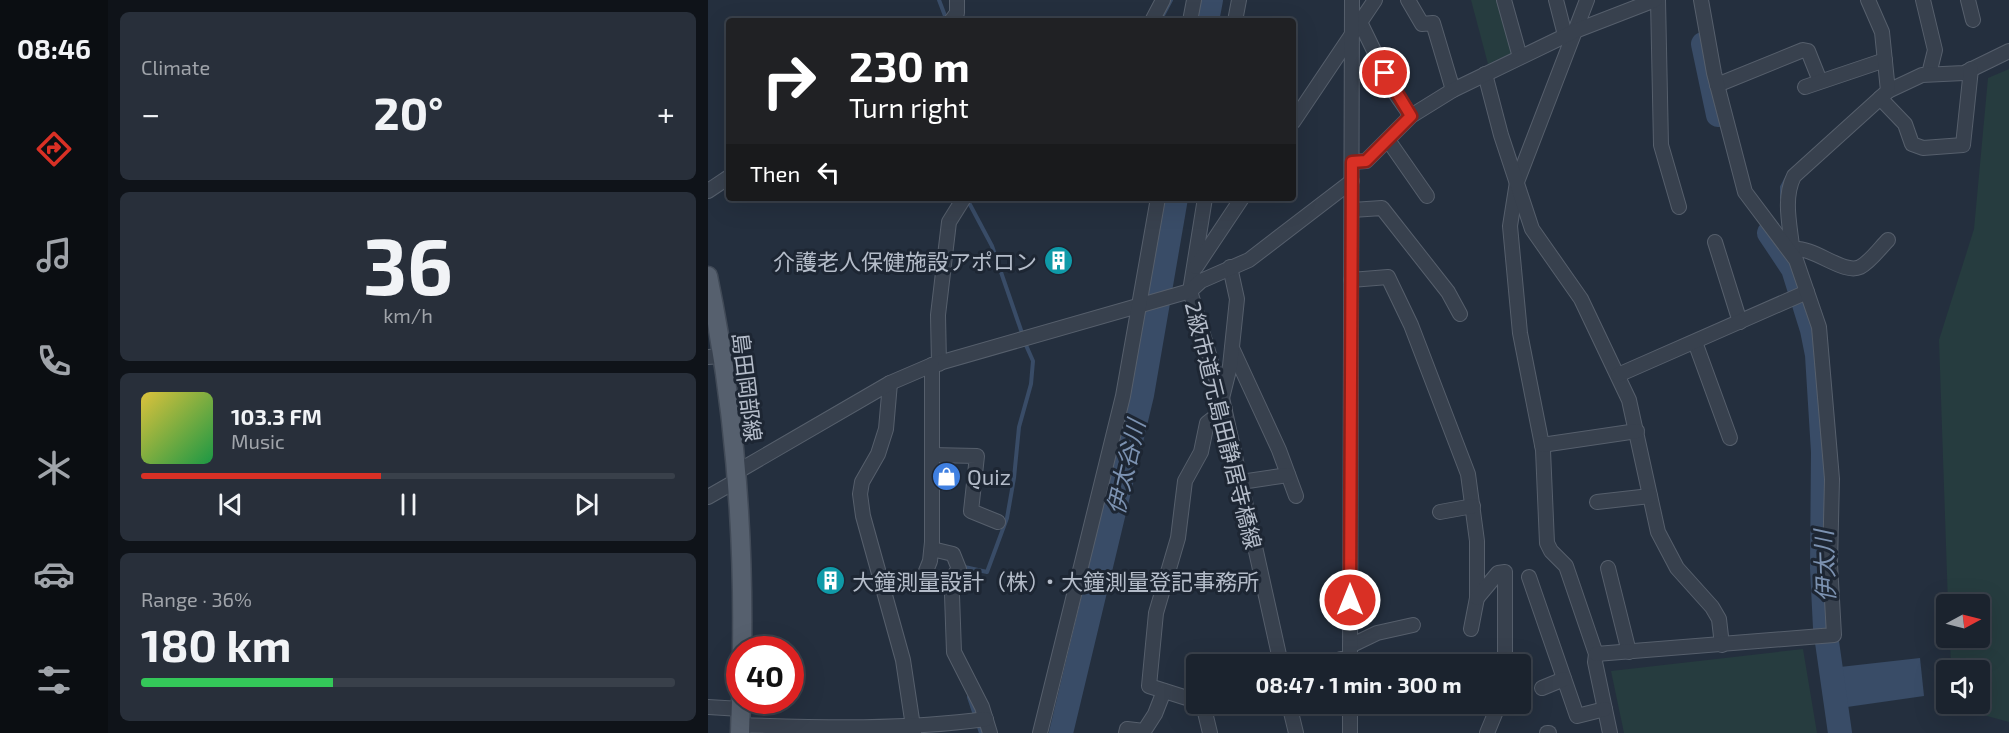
<!DOCTYPE html>
<html lang="en">
<head>
<meta charset="utf-8">
<style>
	:root { --surface:#1b232e; --page:#282f3a; --text:#f1f3f6; --muted:#a0a4aa; --line:#39404a; --accent:#d93025 }
	body { margin:0; font-family:"Exo 2","Noto Sans JP",sans-serif; background:var(--page); color:var(--text); height:100vh; display:flex; flex-direction:column; font-size:22px; white-space:nowrap }
	* { box-sizing:border-box; margin:0 }
	p { font-size:20px; color:var(--muted) }
	.icon { flex:none; width:33px; height:33px; fill:none; stroke:currentColor; stroke-width:2; stroke-linecap:round; stroke-linejoin:round }
	.map { position:relative; flex:1; overflow:hidden }
	.panel { display:flex; flex-direction:column; gap:12px; padding:12px; background:#0f1319; width:600px }
	.panel>* { flex:none }
	.banner { position:absolute; left:18px; top:18px; width:570px; height:183px; border-radius:6px; box-shadow:0 6px 24px #0002,0 0 0 2px var(--line); background:#202124; color:#fff; overflow:hidden }
	.needle { width:39px; rotate:83deg }
	.fabs { position:absolute; left:1228px; top:594px; display:grid; gap:12px }
	.fabs a { display:grid; place-items:center; width:54px; height:54px; border-radius:6px; background:var(--surface); box-shadow:0 6px 24px #0002,0 0 0 2px var(--line); font-size:30px }
	.speed { position:absolute; left:18px; top:636px; display:flex; gap:12px; font-size:30px; font-weight:700; text-align:center }
	.speed>* { display:grid; place-content:center; width:78px; height:78px; border-radius:50%; background:var(--surface); box-shadow:0 6px 24px #0002,0 0 0 2px var(--line); line-height:1 }
	.speed .limit { border:9px solid #d22; background:#fff; color:#111 }
	.pin { position:absolute; display:grid; place-items:center; width:51px; height:51px; color:#fff; margin:-26px; border:3px solid #fff; border-radius:50%; box-shadow:0 2px 6px #0007 }
	.me { position:absolute; width:66px; margin:-33px; rotate:0deg; stroke-linejoin:round; filter:drop-shadow(0 0 4px #0008) }
	.turn { display:flex; align-items:center; gap:21px; height:126px; padding:0 24px; font-size:27px }
	.turn .icon { width:78px; height:78px; stroke-width:2.5 }
	.turn b { display:block; font-size:42px; line-height:51px }
	.then { display:flex; align-items:center; height:57px; padding:0 24px; background:#0003; gap:12px; font-size:22px }
	.big { font-size:45px; font-weight:700; line-height:1.1 }
	.panel .tile { flex:1; display:flex; flex-direction:column; justify-content:center; gap:9px; min-width:0; padding:0 21px; border-radius:9px; background:var(--page) }
	.panel .dial { align-items:center; gap:0 }
	.dial b { font-size:78px; line-height:1 }
	.song { display:flex; align-items:center; gap:18px }
	.cover { width:72px; height:72px; border-radius:9px; background:linear-gradient(135deg,hsl(50 70% 55%),hsl(140 70% 35%)) }
	.played { height:6px; border-radius:3px; background:linear-gradient(90deg,var(--accent) 45%,var(--line) 45%) }
	.keys { display:flex; justify-content:space-around; direction:ltr }
	.heat { display:flex; justify-content:space-between; align-items:center; font-size:33px; direction:ltr }
	.charge { height:9px; border-radius:4px; background:linear-gradient(90deg,#34c759 36%,var(--line) 0) }
	.trip { position:absolute; left:478px; top:654px; width:345px; height:60px; border-radius:6px; background:var(--surface); box-shadow:0 6px 24px #0002,0 0 0 2px var(--line); font-weight:700; line-height:60px; text-align:center }
	main { display:flex; flex:1; min-height:0 }
	.dock { display:flex; flex-direction:column; width:108px; justify-content:space-around; align-items:center; background:#0b0e12; color:var(--muted) }
	.dock .icon { width:42px; height:42px }
	.dock .active { color:var(--accent) }
	.dock b { font-size:27px; color:var(--text) }
	.map>svg:first-child { display:block }
</style>
</head>
<body>
<main>
<nav class="dock">
<b>08:46</b>
<svg class="icon active" aria-label="directions" viewBox="0 0 24 24"><path d="M12 3l9 9-9 9-9-9zM9 14v-3h6M13 9l2 2-2 2"/></svg>
<svg class="icon" aria-label="music" viewBox="0 0 24 24"><path d="M9 18V5l10-2v13"/><circle cx="6" cy="18" r="3"/><circle cx="16" cy="16" r="3"/></svg>
<svg class="icon" aria-label="phone" viewBox="0 0 24 24"><path d="M5 4h4l2 5-3 2q2 4 5 5l2-3 5 2v4C11 20 4 13 5 4z"/></svg>
<svg class="icon" aria-label="climate" viewBox="0 0 24 24"><path d="M12 3v18M4 7l16 10M4 17L20 7"/></svg>
<svg class="icon" aria-label="car" viewBox="0 0 24 24"><path d="M5 17H2v-5l4-1 3-4h7l3 4 3 1v5h-3M9 17h6M6 11h13"/><circle cx="7" cy="17" r="2"/><circle cx="17" cy="17" r="2"/></svg>
<svg class="icon" aria-label="filters" viewBox="0 0 24 24"><path d="M4 7h16M4 17h16"/><circle cx="9" cy="7" r="2"/><circle cx="15" cy="17" r="2"/></svg>
</nav>
<section class="panel">
<div class="tile"><p>Climate</p>
<div class="heat"><a>−</a><b class="big">20°</b><a>+</a></div>
</div>
<div class="tile dial"><b>36</b><p>km/h</p></div>
<div class="tile">
<div class="song"><i class="cover"></i><div><b>103.3 FM</b><p>Music</p></div></div>
<div class="played"></div>
<div class="keys"><svg class="icon" aria-label="previous" viewBox="0 0 24 24"><path d="M18 5L8 12l10 7zM5 5v14"/></svg><svg class="icon" aria-label="pause" viewBox="0 0 24 24"><path d="M8 5v14M16 5v14"/></svg><svg class="icon" aria-label="next" viewBox="0 0 24 24"><path d="M6 5l10 7-10 7zM19 5v14"/></svg></div>
</div>
<div class="tile"><p>Range · 36%</p><b class="big">180 km</b><div class="charge"></div></div>
</section>
<div class="map">
<svg width="1301" height="733" viewBox="0 0 1301 733">
	<rect width="100%" height="100%" fill="#242f3e"/>
	<!-- green -->
	<g fill="#263c3f">
		<polygon points="763,0 793,0 806,52 780,64"/>
		<polygon points="1301,69 1301,722 1261,711 1258,704 1272,704 1272,670 1243,670 1242,638 1272,638 1272,604 1240,604 1231,340 1266,229 1280,78"/>
		<polygon points="1095,649 1109,733 916,733 903,671"/>
	</g>
	<!-- water -->
	<polygon fill="#394c67" points="1212,658 1216,696 1139,707 1132,667"/>
	<g fill="none" stroke-linecap="round" stroke-linejoin="round">
		<!-- stream -->
		<g stroke="#394c67" stroke-width="4">
			<polyline points="231,0 239,21"/>
			<polyline points="452,21 463,0"/>
			<polyline points="1074,198 1074,187 1082,172"/>
			<polyline points="259,199 284,246 315,336"/>
			<polyline points="252,566 279,572 299,518 306,478 311,427 323,384 325,361 317,343"/>
			<polyline points="261,697 273,733"/>
		</g>
		<!-- river -->
		<g stroke="#394c67" stroke-width="24">
			<polyline points="499,21 503,0"/>
			<polyline points="995,44 1010,115"/>
			<polyline points="1061,233 1085,269 1104,330 1109,355 1115,452 1114,568 1117,628 1132,733"/>
			<polyline points="353,733 434,395 468,198"/>
		</g>
		<defs>
			<g id="minor">
				<polyline points="700,0 714,24 725,23 745,90"/>
				<polyline points="796,0 812,57"/>
				<polyline points="848,0 857,35"/>
				<polyline points="879,0 809,182 802,226 812,333 835,450 839,543 843,551 858,566 888,654 887,662 902,733"/>
				<polyline points="950,0 953,145 971,207"/>
				<polyline points="1215,0 1227,50 1221,74"/>
				<polyline points="1260,0 1265,20"/>
				<polyline points="243,21 249,13 249,0"/>
				<polyline points="444,21 455,0"/>
				<polyline points="482,21 486,0"/>
				<polyline points="527,21 531,0"/>
				<polyline points="652,22 685,90 703,116"/>
				<polyline points="777,74 793,135 824,229 873,299 921,400 950,532 969,568 1004,607 1011,619 1014,645"/>
				<polyline points="1009,85 1095,50 1100,51 1112,81"/>
				<polyline points="1097,87 1177,60"/>
				<polyline points="1180,91 1214,75 1256,73 1301,51"/>
				<polyline points="1172,98 1197,124 1204,144 1215,148 1255,145 1263,69"/>
				<polyline points="585,122 667,0"/>
				<polyline points="680,140 719,196"/>
				<polyline points="644,162 658,161 703,116 745,90 867,31 947,0"/>
				<polyline points="0,191 21,177"/>
				<polyline points="497,198 482,291 514,398 573,664"/>
				<polyline points="644,210 674,208 740,292 752,314"/>
				<polyline points="1007,242 1032,322"/>
				<path d="M 1084,249 C 1106,246 1135,275 1152,267 C 1162,262 1172,248 1180,240"/>
				<path d="M 1085,255 C 1083,229 1074,200 1086,176 L 1180,91 L 1174,32 L 1160,0"/>
				<polyline points="488,267 534,198"/>
				<polyline points="643,280 680,277 703,325 760,474 769,541 769,598 763,629"/>
				<polyline points="987,342 1022,438"/>
				<polyline points="524,348 571,450 588,496"/>
				<polyline points="0,357 13,356"/>
				<polyline points="231,364 230,315 241,222 256,198"/>
				<polyline points="910,375 1099,292"/>
				<polyline points="182,383 178,429 170,454 154,482 152,494 155,516 195,660 206,733"/>
				<polyline points="514,398 522,366 529,299 522,267"/>
				<polyline points="834,445 929,431"/>
				<polyline points="224,455 269,456 263,511 290,522"/>
				<polyline points="27,473 182,383 224,365 482,291 493,281 541,260 644,181"/>
				<polyline points="533,482 580,475"/>
				<polyline points="0,497 28,481"/>
				<polyline points="889,502 942,496"/>
				<polyline points="732,512 765,506"/>
				<polyline points="224,549 245,554 251,569 246,575 244,595 246,652 274,707 282,733"/>
				<polyline points="900,568 921,652"/>
				<polyline points="216,576 222,561 224,542 224,365"/>
				<polyline points="821,577 869,716 897,709"/>
				<polyline points="769,598 790,573 797,572 797,664"/>
				<polyline points="642,646 669,633 705,625"/>
				<polyline points="888,654 1126,635 1122,564 1124,479 1111,327 1088,260 1037,192 1006,73 993,0"/>
				<polyline points="619,664 633,659"/>
				<polyline points="642,664 644,0"/>
				<polyline points="834,688 856,679"/>
				<polyline points="489,697 482,699 441,686 448,613 470,538 477,481 493,452 499,423 517,409"/>
				<polyline points="495,704 502,733"/>
				<polyline points="581,704 588,733"/>
				<polyline points="0,707 33,709"/>
				<path d="M 33,725 C 114,728 197,730 278,719"/>
				<polyline points="332,733 415,396 450,198"/>
				<polyline points="418,733 419,729 436,731 447,714 456,691"/>
				<polyline points="642,733 642,704"/>
				<polyline points="779,733 791,704"/>
				<polyline points="839,733 841,733"/>
			</g>
			<g id="major">
				<path d="M 0,276 C 25,397 36,525 34,650"/>
				<polyline points="32,733 33,700"/>
			</g>
		</defs>
		<!-- minor casing -->
		<use href="#minor" stroke="#565f6c" stroke-width="16"/>
		<!-- major casing -->
		<use href="#major" stroke="#414a57" stroke-width="21"/>
		<!-- minor -->
		<use href="#minor" stroke="#38414e" stroke-width="14"/>
		<!-- major -->
		<use href="#major" stroke="#56606e" stroke-width="18"/>
	</g>
	<g fill="none" stroke-linecap="round" stroke-linejoin="round">
		<defs>
			<polyline id="route" points="642,600 644,162 658,161 703,116 677,73"/>
		</defs>
		<!-- route casing -->
		<use href="#route" stroke="#8d1f18" stroke-width="15"/>
		<!-- route -->
		<use href="#route" stroke="#d93025" stroke-width="10"/>
	</g>
	<!-- icons -->
	<defs>
		<symbol id="building-disc" viewBox="-11 -11 22 22"><circle r="9.5" fill="#0f9aa8" stroke="#1d2633"/><path d="M-4-6H4V6H1V3H-1V6H-4ZM-2.5-4.3h1.7v1.8h-1.7ZM.8-4.3h1.7v1.8H.8ZM-2.5-1h1.7V.8h-1.7ZM.8-1h1.7V.8H.8Z" fill="#fff"/></symbol>
		<symbol id="shop-disc" viewBox="-11 -11 22 22"><circle r="9.5" fill="#3f7fe0" stroke="#1d2633"/><path d="M-5-2.5h2.3a2.7 3.5 0 0 1 5.4 0H5L5.5 6h-11ZM-1.5-2.5h3a1.5 2.3 0 0 0-3 0Z" fill="#fff"/></symbol>
	</defs>
	<g fill-rule="evenodd">
		<use href="#building-disc" x="334" y="244" width="33" height="33"/>
		<use href="#shop-disc" x="222" y="460" width="33" height="33"/>
		<use href="#building-disc" x="106" y="564" width="33" height="33"/>
	</g>
	<g text-anchor="middle" dominant-baseline="central" stroke-width="6" stroke-linejoin="round" paint-order="stroke">
		<!-- poi labels -->
		<g font-size="22" fill="#b4bcc9" stroke="#1d2633" text-anchor="start">
			<text x="329" y="261" text-anchor="end">介護老人保健施設アポロン</text>
			<text x="259" y="476">Quiz</text>
			<text x="144" y="581">大鐘測量設計（株）・大鐘測量登記事務所</text>
		</g>
		<!-- street labels -->
		<g font-size="22" fill="#b4bcc9" stroke="#1d2633">
			<text transform="translate(40 387) rotate(83)">島田岡部線</text>
			<text transform="translate(516 425) rotate(76)">2級市道元島田静居寺橋線</text>
		</g>
		<!-- water labels -->
		<g font-size="24" font-style="italic" fill="#7c92b1" stroke="#1d2633">
			<text transform="translate(417 467) rotate(-77)">伊太谷川</text>
			<text transform="translate(1116 566) rotate(-92)">伊太川</text>
		</g>
	</g>
</svg>
<div class="fabs">
<a><svg class="needle" viewBox="-14 -14 28 28"><path d="M0-13l5 13h-10z" fill="#e53935"/><path d="M0 13l5-13h-10z" fill="#a0a4aa"/></svg></a>
<a><svg class="icon" aria-label="sound" viewBox="0 0 24 24"><path d="M4 9h4l5-4v14l-5-4H4zM17 9q2 3 0 6"/></svg></a>
</div>
<div class="speed"><div class="limit">40</div></div>
<div class="pin" style="left:677px;top:73px;background:#d93025"><svg class="icon" aria-label="arrive" viewBox="0 0 24 24"><path d="M6 21V4h12l-3 4 3 4H6"/></svg></div>
<svg class="me" style="left:642px;top:600px" viewBox="-20 -20 40 40"><circle r="17" fill="#d93025" stroke="#fff" stroke-width="3"/><path d="M0-11L8 9 0 5-8 9z" fill="#fff"/></svg>
<div class="trip">08:47 · 1 min · 300 m</div>
<div class="banner">
<div class="turn"><svg class="icon" aria-label="right" viewBox="0 0 24 24"><path d="M7 20v-9h11M14 6l5 5-5 5"/></svg><div><b>230 m</b>Turn right</div></div>
<div class="then">Then<svg class="icon" aria-label="left" viewBox="0 0 24 24"><path d="M17 20v-9H6M10 6l-5 5 5 5"/></svg></div>
</div>
</div>
</main>
</body>
</html>
